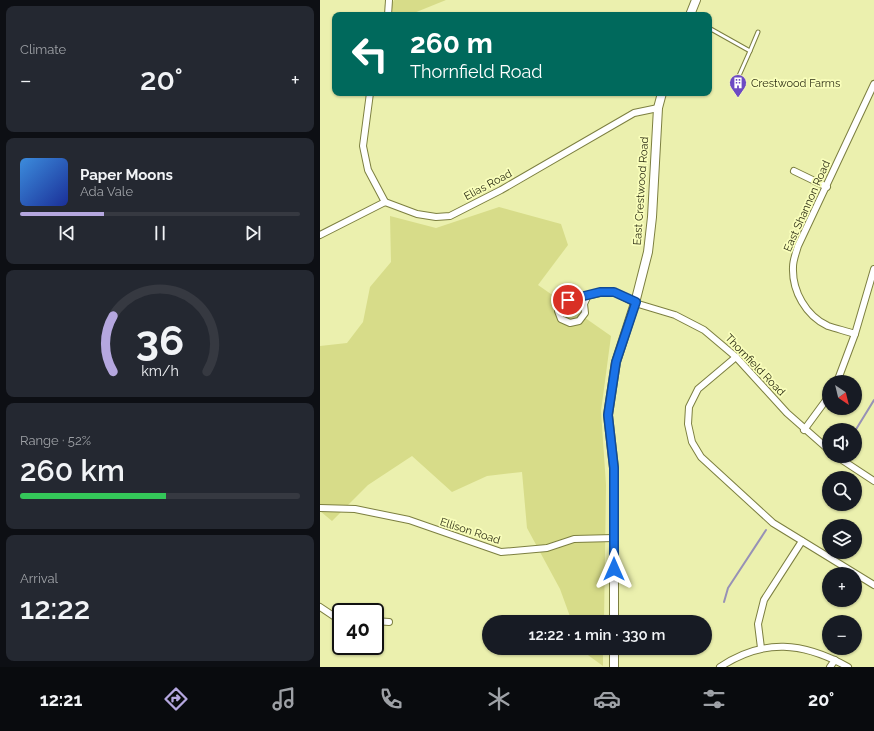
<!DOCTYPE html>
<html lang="en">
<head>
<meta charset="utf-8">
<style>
	:root { --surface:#171b24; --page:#242831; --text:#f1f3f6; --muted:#9ea1a6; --line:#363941; --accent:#b5a7df }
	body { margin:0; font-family:Raleway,sans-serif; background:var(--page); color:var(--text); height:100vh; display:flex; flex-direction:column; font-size:15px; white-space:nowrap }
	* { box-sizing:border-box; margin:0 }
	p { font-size:13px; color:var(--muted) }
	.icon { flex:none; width:22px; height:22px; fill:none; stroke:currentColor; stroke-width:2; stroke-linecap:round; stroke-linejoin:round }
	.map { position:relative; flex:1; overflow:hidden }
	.details { display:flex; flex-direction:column; gap:6px; padding:6px; background:#0d0f14; width:320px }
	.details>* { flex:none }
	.guide { position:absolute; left:12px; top:12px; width:380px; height:84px; border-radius:8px; box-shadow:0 1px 3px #0004; background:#00695c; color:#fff; overflow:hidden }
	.needle { width:26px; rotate:145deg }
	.fabs { position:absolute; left:502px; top:375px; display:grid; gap:8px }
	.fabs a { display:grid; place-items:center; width:40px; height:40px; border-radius:50%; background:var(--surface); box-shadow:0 1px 3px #0004; font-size:20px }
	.speed { position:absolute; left:12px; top:603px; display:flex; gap:8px; font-size:20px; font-weight:700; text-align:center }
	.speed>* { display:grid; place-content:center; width:52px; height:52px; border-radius:50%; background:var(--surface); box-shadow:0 1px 3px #0004; line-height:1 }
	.speed .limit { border:2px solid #111; border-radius:6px; background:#fff; color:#111 }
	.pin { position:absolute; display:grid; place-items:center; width:34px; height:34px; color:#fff; margin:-17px; border:2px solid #fff; border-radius:50%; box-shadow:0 1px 4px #0007 }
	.me { position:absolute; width:44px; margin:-22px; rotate:0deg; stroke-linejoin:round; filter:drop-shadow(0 0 3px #0008) }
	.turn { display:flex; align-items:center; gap:14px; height:84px; padding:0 12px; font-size:18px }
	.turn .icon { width:52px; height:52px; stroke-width:2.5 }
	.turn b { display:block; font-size:28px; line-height:34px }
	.big { font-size:30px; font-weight:600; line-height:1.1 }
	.details .widget { flex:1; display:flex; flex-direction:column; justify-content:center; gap:6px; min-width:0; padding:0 14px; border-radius:8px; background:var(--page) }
	.details .dial { align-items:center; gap:0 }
	.dial svg { height:104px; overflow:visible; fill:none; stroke:var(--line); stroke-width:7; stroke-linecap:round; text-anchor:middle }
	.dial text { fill:var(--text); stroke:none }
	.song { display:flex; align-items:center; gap:12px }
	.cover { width:48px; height:48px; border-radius:6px; background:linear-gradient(135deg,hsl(210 70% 55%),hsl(230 70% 35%)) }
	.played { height:4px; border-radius:2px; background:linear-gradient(90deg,var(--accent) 30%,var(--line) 30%) }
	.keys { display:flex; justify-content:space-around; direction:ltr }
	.heat { display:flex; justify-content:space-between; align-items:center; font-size:22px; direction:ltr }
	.charge { height:6px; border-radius:3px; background:linear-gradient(90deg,#34c759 52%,var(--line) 0) }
	.trip { position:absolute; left:162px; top:615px; width:230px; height:40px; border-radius:20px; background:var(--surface); box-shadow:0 1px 3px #0004; font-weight:600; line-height:40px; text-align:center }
	.tabs { display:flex; height:64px; justify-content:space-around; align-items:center; background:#090b0e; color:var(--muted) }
	.tabs .icon { width:28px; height:28px }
	.tabs .active { color:var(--accent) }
	.tabs b { font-size:18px; color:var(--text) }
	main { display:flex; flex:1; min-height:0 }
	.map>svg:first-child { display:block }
</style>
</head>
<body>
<main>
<section class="details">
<div class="widget"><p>Climate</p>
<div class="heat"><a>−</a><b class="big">20°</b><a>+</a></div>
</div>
<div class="widget">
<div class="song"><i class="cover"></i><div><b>Paper Moons</b><p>Ada Vale</p></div></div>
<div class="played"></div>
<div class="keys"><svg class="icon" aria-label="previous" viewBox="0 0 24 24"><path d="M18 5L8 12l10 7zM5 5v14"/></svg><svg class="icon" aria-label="pause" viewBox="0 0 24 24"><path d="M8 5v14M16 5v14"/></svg><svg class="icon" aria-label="next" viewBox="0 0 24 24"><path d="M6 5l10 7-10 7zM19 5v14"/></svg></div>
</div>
<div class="widget dial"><svg viewBox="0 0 100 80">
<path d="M14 69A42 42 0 1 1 86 69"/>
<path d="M14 69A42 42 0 0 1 14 26" stroke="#b5a7df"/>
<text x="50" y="56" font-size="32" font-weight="700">36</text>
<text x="50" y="72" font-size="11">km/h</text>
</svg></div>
<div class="widget"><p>Range · 52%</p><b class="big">260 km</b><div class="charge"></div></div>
<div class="widget"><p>Arrival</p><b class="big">12:22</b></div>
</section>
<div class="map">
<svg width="554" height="667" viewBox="0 0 554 667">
	<rect width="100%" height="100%" fill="#ebf0ae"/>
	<!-- green -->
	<g fill="#d7dc89">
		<polygon points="74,0 126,0 89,15 67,14"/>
		<polygon points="179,207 241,224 248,245 218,285 291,336 281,411 286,485 284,622 252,622 240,589 207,528 202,472 167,476 132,492 92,456 48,485 12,521 0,511 0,346 27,343 43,322 50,287 71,262 70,216 116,228"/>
		<polygon points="261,648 283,648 283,666 261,650"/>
	</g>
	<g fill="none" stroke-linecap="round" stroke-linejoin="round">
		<!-- stream -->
		<g stroke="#9791b6" stroke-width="2">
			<polyline points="535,431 554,400"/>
			<polyline points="404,602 408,588 446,530"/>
		</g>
		<defs>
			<g id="service">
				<polyline points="389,28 430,51 438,32"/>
				<polyline points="418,78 430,51"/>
			</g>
			<g id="minor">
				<polyline points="68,15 69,0"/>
				<polyline points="50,93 43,146 48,170 65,202"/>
				<polyline points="474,171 507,187"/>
				<polyline points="0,235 65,202 97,214 116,217 130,216 181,190 314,113 338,108"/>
				<polyline points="268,295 264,304 265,313 259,321 250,323 241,319 238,311 240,305 248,300 280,293 294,292 315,303 355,315 384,330 416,357 467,413 509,450"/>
				<path d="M 535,334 C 526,331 517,329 508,326 C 486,316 472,291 473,267 C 473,260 476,253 478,246 L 554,84"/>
				<polyline points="416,357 378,389 369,407 368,424 372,442 381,457 453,523 554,585"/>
				<polyline points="517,382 535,334 554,269"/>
				<polyline points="484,430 509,396"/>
				<polyline points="516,456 554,481"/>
				<polyline points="0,508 35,509 89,520 181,552 227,548 254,539 294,538"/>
				<polyline points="0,607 15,617 21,618"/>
				<polyline points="55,621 69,622"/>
				<polyline points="441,648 438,624 444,600 482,541"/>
				<path d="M 400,667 C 444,638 483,642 528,667"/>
				<polyline points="510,667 515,660"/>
			</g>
			<g id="tertiary">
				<polyline points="370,15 376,0"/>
				<polyline points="294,622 294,468 288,415 296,362 315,303 328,252 332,217 338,108 342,93"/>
				<polyline points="294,648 294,667"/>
			</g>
		</defs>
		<!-- service casing -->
		<use href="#service" stroke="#7c7f40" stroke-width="5"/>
		<!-- minor casing -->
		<use href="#minor" stroke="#7c7f40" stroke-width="8"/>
		<!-- tertiary casing -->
		<use href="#tertiary" stroke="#7c7f40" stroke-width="10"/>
		<!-- service -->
		<use href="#service" stroke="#fff" stroke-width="3"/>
		<!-- minor -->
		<use href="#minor" stroke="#fff" stroke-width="6"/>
		<!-- tertiary -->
		<use href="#tertiary" stroke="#fff" stroke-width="8"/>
	</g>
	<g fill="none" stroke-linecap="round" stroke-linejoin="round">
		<defs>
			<polyline id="route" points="248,300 280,292 294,292 316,302 296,362 288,415 294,468 294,569"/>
		</defs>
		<!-- route casing -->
		<use href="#route" stroke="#114b97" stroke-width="10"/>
		<!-- route -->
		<use href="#route" stroke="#1a73e8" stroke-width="7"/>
	</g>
	<!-- icons -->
	<defs>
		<symbol id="building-pin" viewBox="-11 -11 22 30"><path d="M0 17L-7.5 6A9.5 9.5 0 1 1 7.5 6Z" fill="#6c4ac3" stroke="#f9febb"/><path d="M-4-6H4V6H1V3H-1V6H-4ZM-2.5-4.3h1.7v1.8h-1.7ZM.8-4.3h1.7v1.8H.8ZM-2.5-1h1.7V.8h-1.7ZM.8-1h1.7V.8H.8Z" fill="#fff"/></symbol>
	</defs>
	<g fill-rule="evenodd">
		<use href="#building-pin" x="408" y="73" width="20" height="27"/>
	</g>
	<g text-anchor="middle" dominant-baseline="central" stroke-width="3.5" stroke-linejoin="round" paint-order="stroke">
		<!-- poi labels -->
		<g font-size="11" fill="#2d2e14" stroke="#f9febb" text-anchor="start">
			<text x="431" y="83">Crestwood Farms</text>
		</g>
		<!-- street labels -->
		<g font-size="11" fill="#2d2e14" stroke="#f9febb">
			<text transform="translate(168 185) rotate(-28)">Elias Road</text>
			<text transform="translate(321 191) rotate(-86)">East Crestwood Road</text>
			<text transform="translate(487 206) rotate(-66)">East Shannon Road</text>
			<text transform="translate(435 365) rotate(46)">Thornfield Road</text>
			<text transform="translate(150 531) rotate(18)">Ellison Road</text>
		</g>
	</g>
</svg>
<div class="fabs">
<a><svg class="needle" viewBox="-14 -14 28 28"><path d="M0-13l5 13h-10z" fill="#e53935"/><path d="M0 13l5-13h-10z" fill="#9ea1a6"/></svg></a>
<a><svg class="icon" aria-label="sound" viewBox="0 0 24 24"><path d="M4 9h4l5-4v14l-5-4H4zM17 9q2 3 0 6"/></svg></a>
<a><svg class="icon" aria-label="search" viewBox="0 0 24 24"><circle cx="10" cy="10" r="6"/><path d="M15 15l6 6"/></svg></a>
<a><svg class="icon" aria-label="layers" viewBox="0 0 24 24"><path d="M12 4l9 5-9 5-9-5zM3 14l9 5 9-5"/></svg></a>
<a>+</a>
<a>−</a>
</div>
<div class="speed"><div class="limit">40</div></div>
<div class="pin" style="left:248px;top:300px;background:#d93025"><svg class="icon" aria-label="arrive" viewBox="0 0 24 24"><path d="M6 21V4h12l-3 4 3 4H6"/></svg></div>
<svg class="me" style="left:294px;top:569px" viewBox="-20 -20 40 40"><path d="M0-17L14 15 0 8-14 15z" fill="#1a73e8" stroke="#fff" stroke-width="4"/></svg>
<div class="trip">12:22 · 1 min · 330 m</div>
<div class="guide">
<div class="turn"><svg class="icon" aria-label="left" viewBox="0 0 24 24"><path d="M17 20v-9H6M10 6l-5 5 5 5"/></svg><div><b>260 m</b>Thornfield Road</div></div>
</div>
</div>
</main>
<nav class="tabs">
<b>12:21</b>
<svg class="icon active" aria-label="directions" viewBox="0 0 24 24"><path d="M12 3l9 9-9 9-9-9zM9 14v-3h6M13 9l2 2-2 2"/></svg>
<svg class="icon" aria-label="music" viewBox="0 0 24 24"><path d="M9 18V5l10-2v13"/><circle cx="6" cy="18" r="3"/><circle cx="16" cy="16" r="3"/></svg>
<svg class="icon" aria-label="phone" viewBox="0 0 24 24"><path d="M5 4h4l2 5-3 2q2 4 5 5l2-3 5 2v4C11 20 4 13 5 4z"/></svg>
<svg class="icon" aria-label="climate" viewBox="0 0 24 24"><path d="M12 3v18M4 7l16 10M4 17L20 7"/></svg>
<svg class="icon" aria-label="car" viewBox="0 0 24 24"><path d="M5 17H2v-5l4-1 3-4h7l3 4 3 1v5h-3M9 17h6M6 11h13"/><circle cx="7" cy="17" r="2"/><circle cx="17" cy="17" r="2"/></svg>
<svg class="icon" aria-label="filters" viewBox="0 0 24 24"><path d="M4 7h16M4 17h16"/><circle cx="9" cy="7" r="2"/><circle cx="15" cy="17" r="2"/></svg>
<b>20°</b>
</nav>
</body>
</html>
